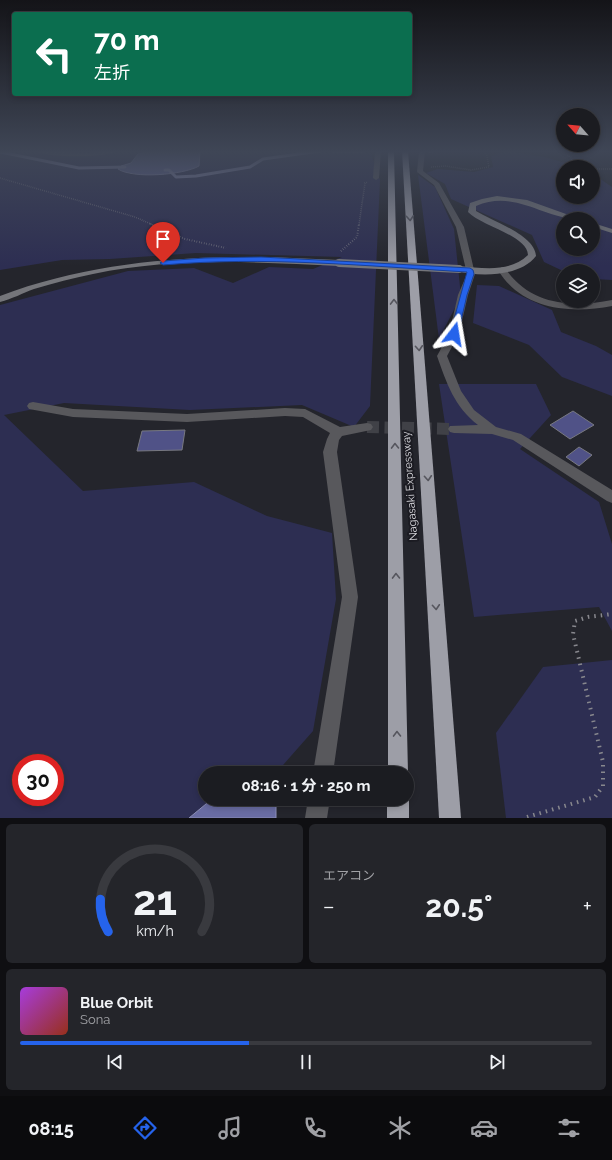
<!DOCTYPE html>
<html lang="ja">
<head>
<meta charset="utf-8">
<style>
	:root { --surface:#1b1c21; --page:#24252a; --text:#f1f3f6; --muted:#a0a1a5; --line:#393a3f; --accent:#2563eb }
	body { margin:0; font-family:Raleway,"Noto Sans JP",sans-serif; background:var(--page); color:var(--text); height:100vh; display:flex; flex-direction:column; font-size:15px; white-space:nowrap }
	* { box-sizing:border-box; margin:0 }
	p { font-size:13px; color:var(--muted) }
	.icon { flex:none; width:22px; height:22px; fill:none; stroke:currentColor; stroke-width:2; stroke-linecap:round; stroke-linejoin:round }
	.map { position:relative; height:818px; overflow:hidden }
	.sheet { display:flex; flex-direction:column; gap:6px; padding:6px; background:#0f0f12; flex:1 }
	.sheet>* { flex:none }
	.hud { position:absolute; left:12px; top:12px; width:400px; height:84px; border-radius:4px; box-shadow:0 2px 6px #0003,0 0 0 1px var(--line); background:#0b6e4f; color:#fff; overflow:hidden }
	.needle { width:26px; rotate:297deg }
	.tools { position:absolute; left:556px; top:108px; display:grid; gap:8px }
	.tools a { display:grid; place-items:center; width:44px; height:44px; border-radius:50%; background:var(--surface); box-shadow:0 2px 6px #0003,0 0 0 1px var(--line); font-size:20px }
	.speed { position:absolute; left:12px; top:754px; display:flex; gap:8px; font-size:20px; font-weight:700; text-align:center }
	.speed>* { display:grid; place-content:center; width:52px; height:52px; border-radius:50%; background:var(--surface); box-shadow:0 2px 6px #0003,0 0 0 1px var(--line); line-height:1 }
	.speed .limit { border:6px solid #d22; background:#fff; color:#111 }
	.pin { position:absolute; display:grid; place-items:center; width:34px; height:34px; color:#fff; margin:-41px -17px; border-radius:50% 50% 50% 0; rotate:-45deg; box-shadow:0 0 4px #0007 }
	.pin .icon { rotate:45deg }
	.me { position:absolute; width:44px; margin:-22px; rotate:14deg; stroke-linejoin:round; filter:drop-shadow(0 0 3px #0008) }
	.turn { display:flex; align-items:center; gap:14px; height:84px; padding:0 16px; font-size:18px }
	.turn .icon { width:52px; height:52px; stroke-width:2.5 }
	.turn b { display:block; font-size:28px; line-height:34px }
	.big { font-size:30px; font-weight:700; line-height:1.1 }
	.sheet .widget { flex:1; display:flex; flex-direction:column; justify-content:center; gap:6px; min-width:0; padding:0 14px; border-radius:6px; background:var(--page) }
	.sheet .dial { align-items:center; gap:0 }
	.dial svg { height:104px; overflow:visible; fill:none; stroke:var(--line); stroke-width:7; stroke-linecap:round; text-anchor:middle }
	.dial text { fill:var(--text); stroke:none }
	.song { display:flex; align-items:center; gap:12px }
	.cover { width:48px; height:48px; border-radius:6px; background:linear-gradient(135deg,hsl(280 70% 55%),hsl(10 70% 35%)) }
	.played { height:4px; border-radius:2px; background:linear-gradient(90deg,var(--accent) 40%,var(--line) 40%) }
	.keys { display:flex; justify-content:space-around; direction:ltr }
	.heat { display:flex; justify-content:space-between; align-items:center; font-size:22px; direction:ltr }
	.sheet .tiles { flex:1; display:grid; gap:6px; grid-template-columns:1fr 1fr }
	.widget:last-child { grid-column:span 2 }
	.trip { position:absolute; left:198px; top:766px; width:216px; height:40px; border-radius:20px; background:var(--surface); box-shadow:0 2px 6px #0003,0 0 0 1px var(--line); font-weight:700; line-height:40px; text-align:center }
	.menu { display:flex; height:64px; justify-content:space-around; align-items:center; background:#0b0b0d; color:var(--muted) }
	.menu .icon { width:28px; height:28px }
	.menu .on { color:var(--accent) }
	.menu b { font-size:18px; color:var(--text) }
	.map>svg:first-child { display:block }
</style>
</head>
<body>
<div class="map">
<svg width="612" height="818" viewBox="0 0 612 818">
	<rect width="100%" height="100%" fill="#24252c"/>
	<!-- green -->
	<g fill="#2d2e52" fill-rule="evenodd">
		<path d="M 0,151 L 149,151 L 138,154 L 131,163 L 118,168 L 129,174 L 144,175 L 189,170 L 200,152 L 198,151 L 370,151 L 380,180 L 370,406 L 354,427 L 302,405 L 190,410 L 64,403 L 4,415 L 83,491 L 194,482 L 267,516 L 332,533 L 336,599 L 313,731 L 276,773 L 266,773 L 249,770 L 244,773 L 205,773 L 205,799 L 212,799 L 189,818 L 0,818 L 0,305 L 128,271 L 194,268 L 233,283 L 269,267 L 313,269 L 342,257 L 196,253 L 110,259 L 62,260 L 0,270 ZM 21,763 L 55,763 L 55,797 L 21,797 Z"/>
		<path d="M 507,151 L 545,157 L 578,167 L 563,167 L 563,197 L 593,197 L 593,174 L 612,187 L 612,280 L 593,279 L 593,271 L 563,271 L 544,262 L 532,235 L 451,199 L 445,184 L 426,173 L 438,169 L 474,172 L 493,167 L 491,156 ZM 563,219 L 593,219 L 593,249 L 563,249 Z"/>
		<polygon points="418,175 435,187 454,229 461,296 439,339"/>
		<polygon points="477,285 499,286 552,310 561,332 596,346 612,355 612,396 562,377 529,345 473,323"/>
		<polygon points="439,384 536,384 551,415 520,449 599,502 612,544 612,631 599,607 474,617"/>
		<polygon points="612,660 612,818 506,818 496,733 543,667"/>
	</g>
	<!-- water -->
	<g fill="#696ca3" stroke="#8c8eb6">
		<path d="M 198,151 L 200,152 L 199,166 C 183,175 133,179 118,169 L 121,166 L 131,163 L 138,154 L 146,152 Z"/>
		<polygon points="212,799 276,799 276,818 189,818"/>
	</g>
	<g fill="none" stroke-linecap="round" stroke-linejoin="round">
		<!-- stream -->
		<g stroke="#8c8eb6" stroke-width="3">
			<polyline points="334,151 363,151"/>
			<polyline points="430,151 432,151"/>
			<polyline points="0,152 79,168 125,167"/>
			<polyline points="165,170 169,170 176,177 196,176 250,167 263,159 320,151"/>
		</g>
	</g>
	<!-- building -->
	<g fill="#505287" stroke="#787981">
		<polygon points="573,411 594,425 570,439 550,425"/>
		<polygon points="185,430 182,450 137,451 142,431"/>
		<polygon points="579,447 592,455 579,466 566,457"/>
	</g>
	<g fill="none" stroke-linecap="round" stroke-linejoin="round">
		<!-- street-tunnel -->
		<polyline stroke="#404147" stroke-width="12" stroke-dasharray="12 5.5" stroke-linecap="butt" points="367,427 454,429"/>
		<!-- path-far2 -->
		<g stroke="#87878d" stroke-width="1.5" stroke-dasharray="0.5 1.5" stroke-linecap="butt">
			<polyline points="563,151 573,160 587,167"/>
			<polyline points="431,167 445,166 471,170 489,167 486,151"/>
			<polyline points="593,169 612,169"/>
			<polyline points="0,178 135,217 153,225"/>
			<polyline points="359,225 365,183 368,182"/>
		</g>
		<!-- path-far1 -->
		<g stroke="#87878d" stroke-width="2" stroke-dasharray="0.5 2" stroke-linecap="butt">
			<polyline points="150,224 185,239 226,248"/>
			<polyline points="341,251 357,237 359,224"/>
		</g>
		<!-- path -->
		<polyline stroke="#87878d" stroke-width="4" stroke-dasharray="1.5 5" stroke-linecap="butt" points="527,817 595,797 603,786 603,762 573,634 575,621 588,617 612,614"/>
		<!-- street -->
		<g fill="#58585c" fill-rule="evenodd">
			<path d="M 35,151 L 86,153 L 118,151 C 104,158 49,158 35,151 Z"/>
			<polygon points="375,151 381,151 379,178 376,180 373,178"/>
			<path d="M 419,151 L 425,151 L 423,171 L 439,183 L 464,227 L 475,274 L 468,295 L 459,334 L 447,356 L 461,391 L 474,410 L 496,427 L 521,434 L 612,490 L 612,503 L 607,501 L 513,440 L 492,434 L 454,433 L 450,432 L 448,429 L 450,426 L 478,425 C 454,406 447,384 437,356 L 449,334 L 458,295 L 467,274 L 456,227 L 434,185 L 417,172 Z"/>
			<path d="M 502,267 L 505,268 C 530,305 571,308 612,300 L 612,306 C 570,314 522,310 498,270 Z"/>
			<polygon points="33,402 73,409 187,414 285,408 305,409 340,427 367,423 371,424 373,427 371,430 342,436 339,440 337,452 358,597 333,773 313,773 342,597 323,452 327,439 330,433 303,417 285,416 187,422 73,417 29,409 27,406 29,403"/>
			<polygon points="308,799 330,799 327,818 305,818"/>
		</g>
		<!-- secondary -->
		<g fill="#74757a" fill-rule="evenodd">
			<path d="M 497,196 L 527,200 L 580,219 C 543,219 515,189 476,206 L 476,211 C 492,221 535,235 536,256 C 520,277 480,277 456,271 L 455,269 L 456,267 L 459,266 C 483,268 509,273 528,255 C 527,235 481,226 468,212 L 470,203 L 482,199 Z"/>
			<polygon points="593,223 612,229 612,233 593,227"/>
			<path d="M 227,257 L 270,257 L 339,260 L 343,263 L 339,266 C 257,262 174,257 93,274 C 73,278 54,283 34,289 C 23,293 12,299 0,302 L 0,296 C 74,268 149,259 227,257 Z"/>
		</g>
		<!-- highway -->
		<g fill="#9d9ea7" fill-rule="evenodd">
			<polygon points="388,151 394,151 408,773 407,776 407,773 388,773"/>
			<polygon points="402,151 408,151 461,818 439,818"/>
			<polygon points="407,795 409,799 409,818 387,818 387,799 407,799"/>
		</g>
		<!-- secondary-bridge -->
		<polyline stroke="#74757a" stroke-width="8" points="339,263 459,269"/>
	</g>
	<!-- one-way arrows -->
	<defs><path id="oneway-chevron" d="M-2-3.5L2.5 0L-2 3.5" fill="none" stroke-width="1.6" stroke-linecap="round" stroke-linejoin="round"/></defs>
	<g stroke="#56565e">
		<use href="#oneway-chevron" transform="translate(410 218) rotate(86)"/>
		<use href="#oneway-chevron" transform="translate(394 302) rotate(-91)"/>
		<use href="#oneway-chevron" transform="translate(419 348) rotate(86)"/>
		<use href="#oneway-chevron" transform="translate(395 446) rotate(-91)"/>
		<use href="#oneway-chevron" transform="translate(428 478) rotate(86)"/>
		<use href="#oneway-chevron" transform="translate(396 576) rotate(-91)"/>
		<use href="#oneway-chevron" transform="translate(436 607) rotate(86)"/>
		<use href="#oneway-chevron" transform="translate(397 734) rotate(-91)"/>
	</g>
	<!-- sky -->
	<linearGradient id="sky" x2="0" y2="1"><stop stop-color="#141418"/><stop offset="0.57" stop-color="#3f4656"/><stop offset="1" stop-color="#3f4656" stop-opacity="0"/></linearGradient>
	<rect width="612" height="266" fill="url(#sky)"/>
	<!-- route -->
	<path fill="#2563eb" stroke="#184099" d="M 261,257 L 470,268 L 473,270 L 474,274 L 467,295 L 458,334 L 454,336 L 450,334 L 467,272 C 366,266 264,256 163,265 L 160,263 L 163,261 L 205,258 Z"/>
	<g text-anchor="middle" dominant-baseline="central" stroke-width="4" stroke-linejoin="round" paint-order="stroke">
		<!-- street labels -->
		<g font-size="11" fill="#dddde2" stroke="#1b1b22">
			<text transform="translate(410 486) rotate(-94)">Nagasaki Expressway</text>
		</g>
	</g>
</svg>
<div class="tools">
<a><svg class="needle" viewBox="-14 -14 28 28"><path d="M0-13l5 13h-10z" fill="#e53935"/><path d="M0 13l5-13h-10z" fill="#a0a1a5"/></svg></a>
<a><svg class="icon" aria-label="sound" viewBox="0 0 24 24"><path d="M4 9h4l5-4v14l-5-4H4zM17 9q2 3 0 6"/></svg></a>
<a><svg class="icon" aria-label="search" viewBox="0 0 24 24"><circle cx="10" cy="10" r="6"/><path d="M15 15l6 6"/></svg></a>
<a><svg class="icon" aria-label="layers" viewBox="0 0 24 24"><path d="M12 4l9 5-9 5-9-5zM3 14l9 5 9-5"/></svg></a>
</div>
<div class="speed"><div class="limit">30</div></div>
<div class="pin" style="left:163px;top:263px;background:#d93025"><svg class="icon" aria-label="arrive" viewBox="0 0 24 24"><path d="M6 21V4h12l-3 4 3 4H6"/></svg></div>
<svg class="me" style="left:454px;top:334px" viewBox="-20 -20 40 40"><path d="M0-17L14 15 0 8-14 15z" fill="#2563eb" stroke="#fff" stroke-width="4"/></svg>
<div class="trip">08:16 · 1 分 · 250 m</div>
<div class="hud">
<div class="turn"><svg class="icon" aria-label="left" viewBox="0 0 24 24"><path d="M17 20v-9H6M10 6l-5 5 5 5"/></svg><div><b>70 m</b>左折</div></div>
</div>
</div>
<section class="sheet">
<div class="tiles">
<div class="widget dial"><svg viewBox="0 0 100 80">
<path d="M14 69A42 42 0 1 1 86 69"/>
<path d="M14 69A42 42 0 0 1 8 44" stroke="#2563eb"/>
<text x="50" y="56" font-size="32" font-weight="700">21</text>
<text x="50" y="72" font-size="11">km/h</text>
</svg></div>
<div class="widget"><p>エアコン</p>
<div class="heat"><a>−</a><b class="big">20.5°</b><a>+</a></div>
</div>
<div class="widget">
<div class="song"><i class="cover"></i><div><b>Blue Orbit</b><p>Sona</p></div></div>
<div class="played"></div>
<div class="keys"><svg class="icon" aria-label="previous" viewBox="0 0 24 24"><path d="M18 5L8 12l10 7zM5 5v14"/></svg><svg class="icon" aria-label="pause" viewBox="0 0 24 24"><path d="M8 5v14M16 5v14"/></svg><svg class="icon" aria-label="next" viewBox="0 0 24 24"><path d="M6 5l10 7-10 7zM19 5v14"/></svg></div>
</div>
</div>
</section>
<nav class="menu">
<b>08:15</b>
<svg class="icon on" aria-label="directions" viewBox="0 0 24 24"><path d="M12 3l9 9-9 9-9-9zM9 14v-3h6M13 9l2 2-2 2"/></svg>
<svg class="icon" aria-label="music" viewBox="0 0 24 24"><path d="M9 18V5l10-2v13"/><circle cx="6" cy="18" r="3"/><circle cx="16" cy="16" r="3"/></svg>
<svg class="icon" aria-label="phone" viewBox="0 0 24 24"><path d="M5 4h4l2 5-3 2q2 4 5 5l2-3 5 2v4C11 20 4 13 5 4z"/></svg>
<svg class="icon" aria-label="climate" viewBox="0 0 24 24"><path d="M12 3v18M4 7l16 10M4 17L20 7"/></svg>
<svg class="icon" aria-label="car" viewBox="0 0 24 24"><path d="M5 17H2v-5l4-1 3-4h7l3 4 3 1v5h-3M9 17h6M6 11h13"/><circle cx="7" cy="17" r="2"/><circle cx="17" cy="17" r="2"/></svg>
<svg class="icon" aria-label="filters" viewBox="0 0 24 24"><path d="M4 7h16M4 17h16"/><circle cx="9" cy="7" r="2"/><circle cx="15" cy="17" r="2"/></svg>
</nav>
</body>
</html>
